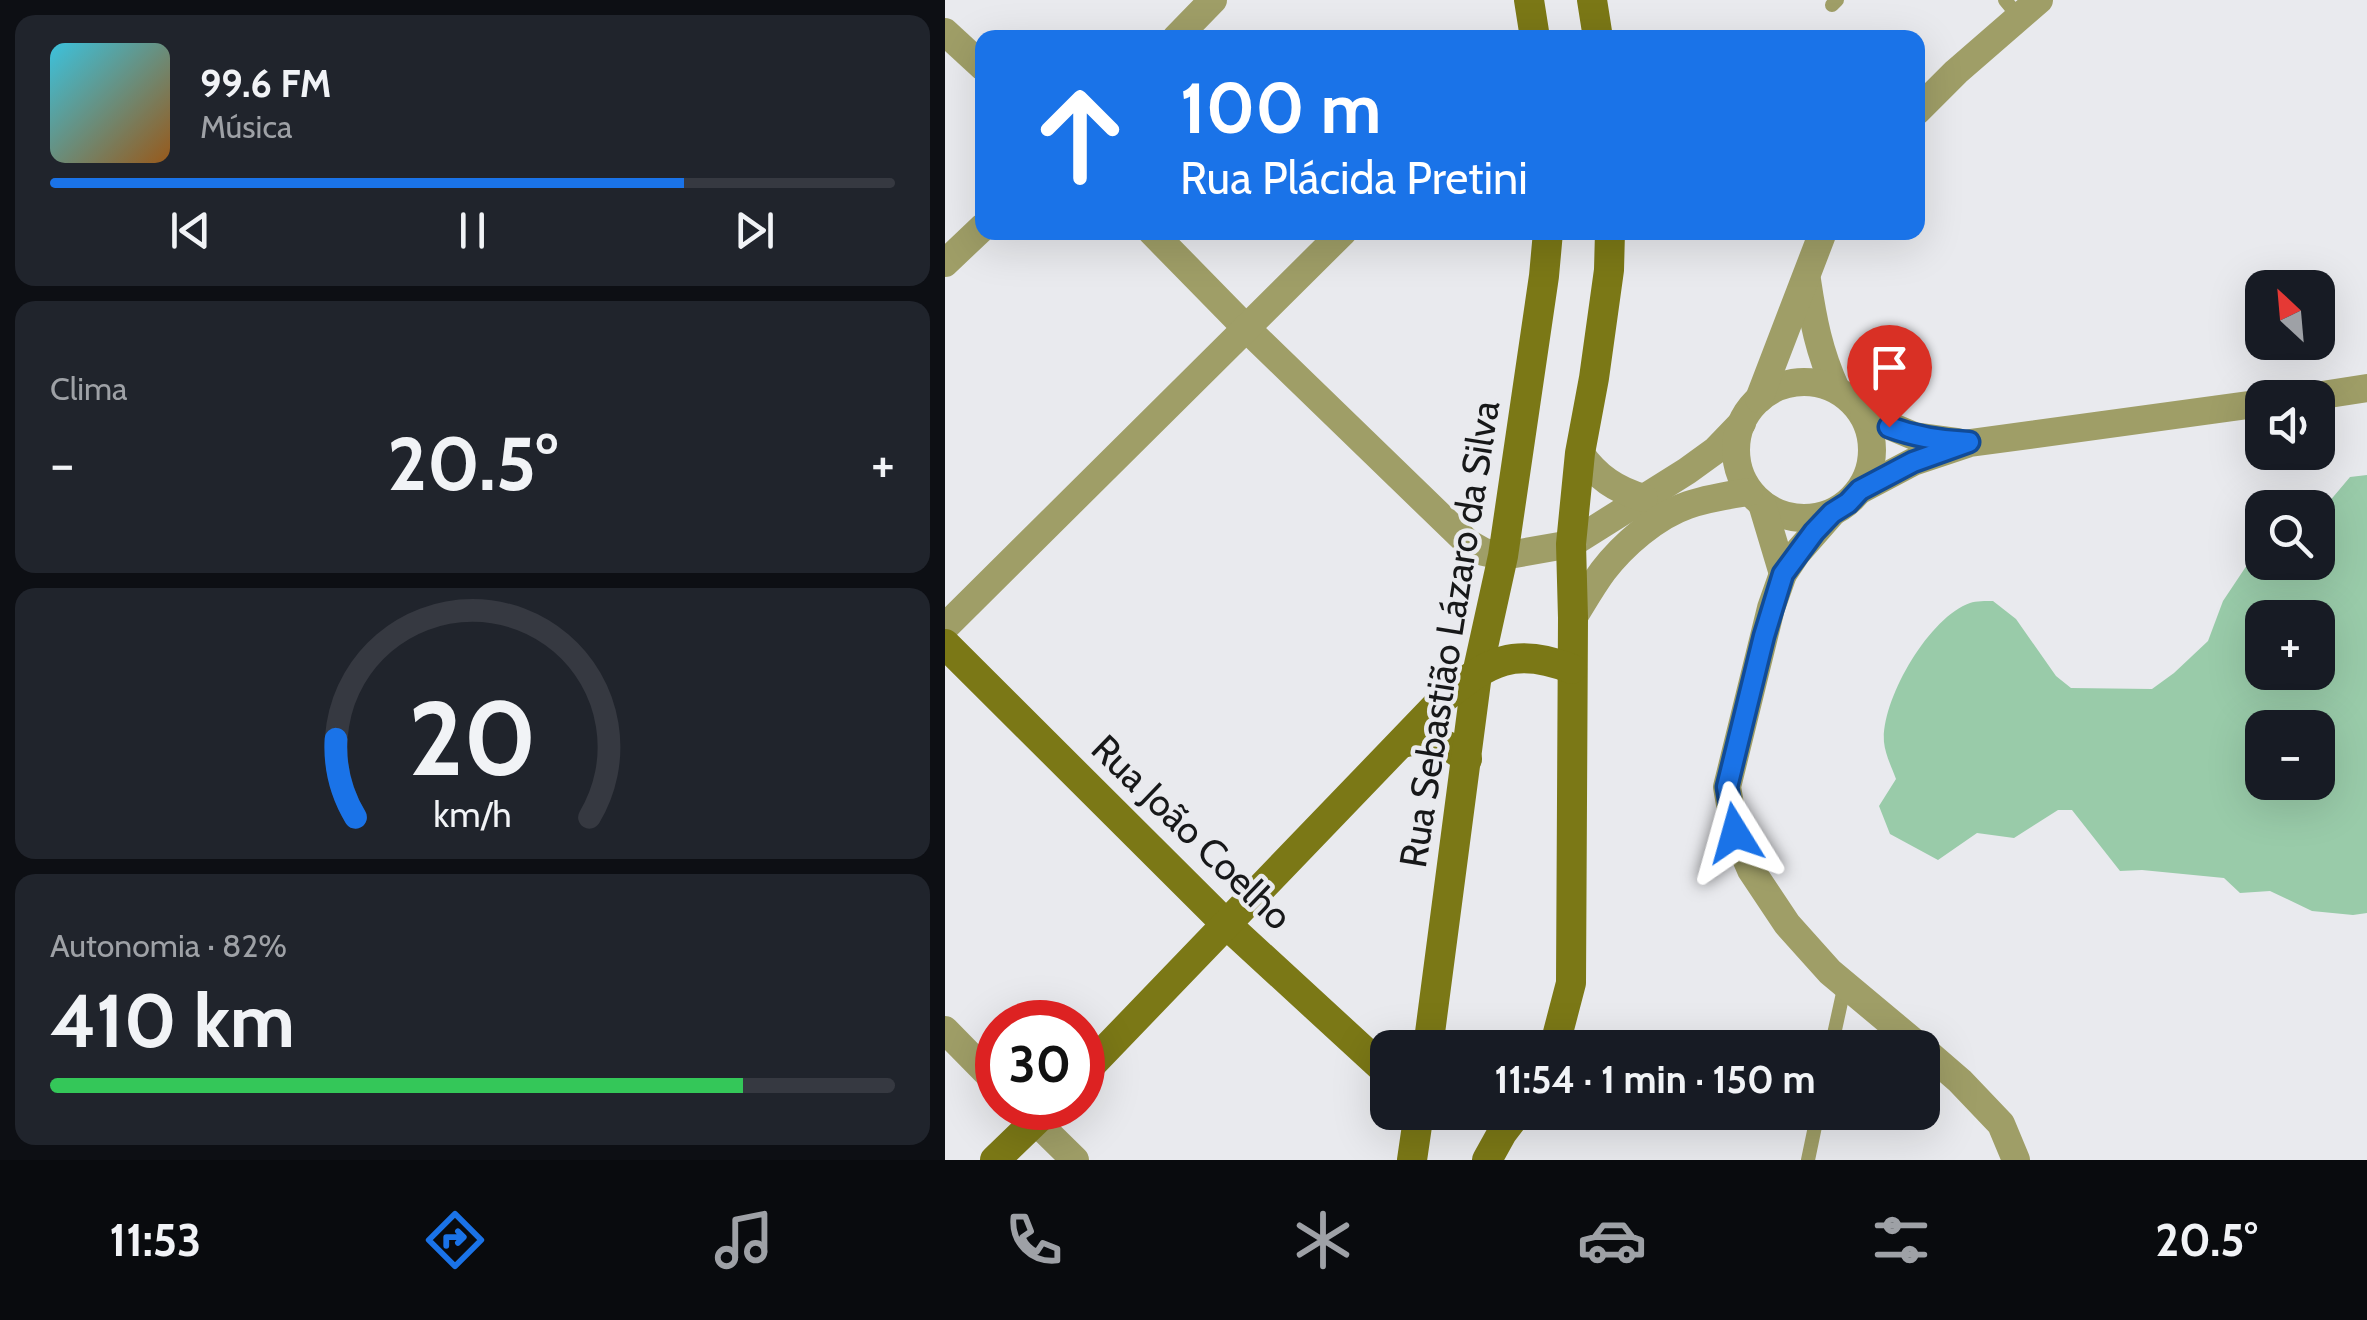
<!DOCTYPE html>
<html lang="pt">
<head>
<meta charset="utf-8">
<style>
	:root { --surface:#171b24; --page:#20242c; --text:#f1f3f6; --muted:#9ea1a6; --line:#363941; --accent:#1a73e8 }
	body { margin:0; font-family:Cabin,sans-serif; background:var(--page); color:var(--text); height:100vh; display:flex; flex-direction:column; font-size:38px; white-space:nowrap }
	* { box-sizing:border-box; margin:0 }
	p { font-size:32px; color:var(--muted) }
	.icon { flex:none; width:55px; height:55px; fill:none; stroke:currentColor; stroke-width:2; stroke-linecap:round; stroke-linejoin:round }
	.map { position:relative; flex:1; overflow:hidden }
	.drawer { display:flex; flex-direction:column; gap:15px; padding:15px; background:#0d0f14; width:945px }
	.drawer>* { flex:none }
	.top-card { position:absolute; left:30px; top:30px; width:950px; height:210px; border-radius:20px; box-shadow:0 10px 40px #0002; background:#1a73e8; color:#fff; overflow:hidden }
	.needle { width:65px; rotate:334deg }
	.controls { position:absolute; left:1300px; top:270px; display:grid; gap:20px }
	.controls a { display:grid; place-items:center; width:90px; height:90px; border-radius:20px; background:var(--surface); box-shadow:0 10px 40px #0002; font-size:50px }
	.speed { position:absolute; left:30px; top:1000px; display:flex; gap:20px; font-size:50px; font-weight:700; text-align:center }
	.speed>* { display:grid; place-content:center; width:130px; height:130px; border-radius:50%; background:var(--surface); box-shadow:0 10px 40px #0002; line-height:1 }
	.speed .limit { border:15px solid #d22; background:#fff; color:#111 }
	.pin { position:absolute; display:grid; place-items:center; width:85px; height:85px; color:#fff; margin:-102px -42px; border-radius:50% 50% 50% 0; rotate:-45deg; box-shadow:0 0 10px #0007 }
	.pin .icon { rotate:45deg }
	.me { position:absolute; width:110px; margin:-55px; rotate:352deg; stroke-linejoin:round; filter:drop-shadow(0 0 8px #0008) }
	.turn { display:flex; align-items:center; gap:35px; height:210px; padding:0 40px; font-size:45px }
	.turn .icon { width:130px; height:130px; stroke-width:2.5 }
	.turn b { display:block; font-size:70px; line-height:85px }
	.big { font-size:75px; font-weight:700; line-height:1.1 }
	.drawer .tile { flex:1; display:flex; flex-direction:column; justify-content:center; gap:15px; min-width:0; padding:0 35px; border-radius:20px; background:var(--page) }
	.drawer .dial { align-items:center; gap:0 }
	.dial svg { height:260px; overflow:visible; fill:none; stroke:var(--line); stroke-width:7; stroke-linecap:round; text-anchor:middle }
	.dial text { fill:var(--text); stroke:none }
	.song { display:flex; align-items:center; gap:30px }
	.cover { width:120px; height:120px; border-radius:15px; background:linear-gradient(135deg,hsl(190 70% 55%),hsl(30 70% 35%)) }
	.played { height:10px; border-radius:5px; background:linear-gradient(90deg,var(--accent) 75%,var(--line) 75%) }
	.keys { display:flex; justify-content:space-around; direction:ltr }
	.heat { display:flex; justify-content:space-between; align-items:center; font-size:55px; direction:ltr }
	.charge { height:15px; border-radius:8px; background:linear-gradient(90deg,#34c759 82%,var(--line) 0) }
	.trip { position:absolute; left:425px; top:1030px; width:570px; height:100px; border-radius:20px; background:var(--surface); box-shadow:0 10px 40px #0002; font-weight:700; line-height:100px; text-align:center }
	.tab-bar { display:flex; height:160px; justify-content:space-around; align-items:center; background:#090b0e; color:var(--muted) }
	.tab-bar .icon { width:70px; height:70px }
	.tab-bar .active { color:var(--accent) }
	.tab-bar b { font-size:45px; color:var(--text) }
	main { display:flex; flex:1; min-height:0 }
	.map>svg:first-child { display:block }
</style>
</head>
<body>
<main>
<section class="drawer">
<div class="tile">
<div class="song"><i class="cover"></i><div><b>99.6 FM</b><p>Música</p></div></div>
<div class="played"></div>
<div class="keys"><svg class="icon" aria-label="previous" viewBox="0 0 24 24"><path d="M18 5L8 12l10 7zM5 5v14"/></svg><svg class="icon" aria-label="pause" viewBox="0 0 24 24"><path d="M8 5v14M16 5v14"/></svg><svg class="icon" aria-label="next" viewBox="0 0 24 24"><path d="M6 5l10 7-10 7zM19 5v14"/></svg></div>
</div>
<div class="tile"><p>Clima</p>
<div class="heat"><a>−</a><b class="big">20.5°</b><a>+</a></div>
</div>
<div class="tile dial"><svg viewBox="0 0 100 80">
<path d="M14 69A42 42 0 1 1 86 69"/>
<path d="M14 69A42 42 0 0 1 8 45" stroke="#1a73e8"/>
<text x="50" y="56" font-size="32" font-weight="700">20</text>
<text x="50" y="72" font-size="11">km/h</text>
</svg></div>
<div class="tile"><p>Autonomia · 82%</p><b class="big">410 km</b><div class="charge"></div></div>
</section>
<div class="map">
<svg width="1422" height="1160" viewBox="0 0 1422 1160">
	<rect width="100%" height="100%" fill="#e9eaee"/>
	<!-- green -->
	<path fill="#99cba9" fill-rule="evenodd" d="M 1422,475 L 1422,913 L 1408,915 L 1367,911 L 1325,891 L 1295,893 L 1279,878 L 1197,870 L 1175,871 L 1127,810 L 1113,810 L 1069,838 L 1032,833 L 993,860 L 945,834 L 934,806 L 951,779 C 947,768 940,754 939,742 C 936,700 984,617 1025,603 C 1031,601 1041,601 1048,601 L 1071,619 L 1111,676 L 1126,688 L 1207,689 L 1229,673 L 1263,641 L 1278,601 L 1302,565 L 1317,553 L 1318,562 L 1372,562 L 1373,515 L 1405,477 ZM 1318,618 L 1372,618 L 1372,672 L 1318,672 ZM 1318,728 L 1372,728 L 1372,782 L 1318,782 Z"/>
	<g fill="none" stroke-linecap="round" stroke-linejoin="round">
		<!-- lane -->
		<g stroke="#9f9e67" stroke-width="14">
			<polyline points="1060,0 1074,17"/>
			<polyline points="887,5 892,0"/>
			<polyline points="886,1048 900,984"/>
			<polyline points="863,1160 873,1112"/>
		</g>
		<!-- street -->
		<g stroke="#9f9e67" stroke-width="28">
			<polyline points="0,32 38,67"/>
			<polyline points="231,38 268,0"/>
			<polyline points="972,111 1011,72 1094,0"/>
			<polyline points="207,232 303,330 523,543 539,552 558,556 626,544 742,471 771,450 797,423"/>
			<polyline points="0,263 38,227"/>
			<path d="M 862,280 C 868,320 874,352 891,389"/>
			<circle cx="859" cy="450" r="68"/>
			<polyline points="1358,398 1422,388"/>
			<polyline points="814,399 878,232"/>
			<polyline points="919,415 969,436 1013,442"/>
			<path d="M 635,453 C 652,477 671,490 699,498"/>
			<polyline points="915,490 968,462 1025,443 1318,403"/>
			<polyline points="817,504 838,574"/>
			<polyline points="887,513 852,553 838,574 826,608 782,787 790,833 806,870 842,924 885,972 976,1048"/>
			<path d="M 628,618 C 638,602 647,586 658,571 C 678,545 711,516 743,505 C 763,498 783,495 804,492"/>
			<polyline points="0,627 398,232"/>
			<polyline points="0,1030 52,1083"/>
			<polyline points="978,1049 1015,1081 1056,1124 1071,1160"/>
			<polyline points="77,1108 130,1160"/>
		</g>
		<!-- secondary -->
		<g stroke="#7b7816" stroke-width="30">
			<polyline points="584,0 590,38"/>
			<polyline points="647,0 653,38"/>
			<polyline points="0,644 281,924 442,1072"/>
			<path d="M 457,743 C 482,736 502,742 522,759"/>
			<polyline points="483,1048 532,674 558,556 599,276 603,232"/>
			<polyline points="609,1048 626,983 628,618 626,544 635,453 649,378 664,270 665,232"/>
			<path d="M 138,1073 L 499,698 C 544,661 570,646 627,669"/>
			<polyline points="501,1112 550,1112"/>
			<polyline points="50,1160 104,1108"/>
			<polyline points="467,1160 474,1112"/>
			<polyline points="542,1160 557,1133 573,1112"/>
		</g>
	</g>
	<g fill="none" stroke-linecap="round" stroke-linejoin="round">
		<defs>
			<path id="route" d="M 790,833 L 782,787 L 819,636 L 838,574 L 869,532 L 887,513 L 903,503 L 915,490 L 968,462 L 1024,442 C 996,441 971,437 944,427"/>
		</defs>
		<!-- route casing -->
		<use href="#route" stroke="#114b97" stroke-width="25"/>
		<!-- route -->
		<use href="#route" stroke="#1a73e8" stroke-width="18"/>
	</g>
	<g text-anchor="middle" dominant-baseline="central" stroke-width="9" stroke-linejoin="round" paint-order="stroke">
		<!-- street labels -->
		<g font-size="38" fill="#171819" stroke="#e9eaee">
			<text transform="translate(504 634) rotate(-81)">Rua Sebastião Lázaro da Silva</text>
			<text transform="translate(247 832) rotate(44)">Rua João Coelho</text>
		</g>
	</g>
</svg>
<div class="controls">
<a><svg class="needle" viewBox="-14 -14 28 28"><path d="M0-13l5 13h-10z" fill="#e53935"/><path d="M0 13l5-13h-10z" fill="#9ea1a6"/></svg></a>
<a><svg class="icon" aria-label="sound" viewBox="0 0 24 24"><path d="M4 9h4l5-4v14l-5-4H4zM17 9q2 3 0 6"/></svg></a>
<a><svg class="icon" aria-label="search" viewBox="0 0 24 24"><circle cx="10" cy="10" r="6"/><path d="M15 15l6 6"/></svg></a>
<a>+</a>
<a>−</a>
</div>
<div class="speed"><div class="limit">30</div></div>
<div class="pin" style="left:944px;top:427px;background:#d93025"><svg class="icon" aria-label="arrive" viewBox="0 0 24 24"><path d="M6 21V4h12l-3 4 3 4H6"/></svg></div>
<svg class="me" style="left:790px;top:833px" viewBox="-20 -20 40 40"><path d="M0-17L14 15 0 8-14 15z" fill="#1a73e8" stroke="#fff" stroke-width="4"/></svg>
<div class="trip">11:54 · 1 min · 150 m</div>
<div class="top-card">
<div class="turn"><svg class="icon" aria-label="ahead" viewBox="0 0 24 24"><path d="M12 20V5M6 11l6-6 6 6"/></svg><div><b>100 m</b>Rua Plácida Pretini</div></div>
</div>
</div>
</main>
<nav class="tab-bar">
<b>11:53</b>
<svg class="icon active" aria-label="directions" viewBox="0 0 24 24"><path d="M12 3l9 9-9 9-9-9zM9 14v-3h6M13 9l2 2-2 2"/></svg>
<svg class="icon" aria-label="music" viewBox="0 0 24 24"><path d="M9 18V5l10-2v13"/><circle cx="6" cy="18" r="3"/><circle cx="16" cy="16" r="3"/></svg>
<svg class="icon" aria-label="phone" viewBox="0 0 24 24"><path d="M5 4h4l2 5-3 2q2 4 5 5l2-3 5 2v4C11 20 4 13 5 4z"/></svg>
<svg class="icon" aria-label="climate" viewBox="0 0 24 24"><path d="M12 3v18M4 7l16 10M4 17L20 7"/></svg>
<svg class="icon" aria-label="car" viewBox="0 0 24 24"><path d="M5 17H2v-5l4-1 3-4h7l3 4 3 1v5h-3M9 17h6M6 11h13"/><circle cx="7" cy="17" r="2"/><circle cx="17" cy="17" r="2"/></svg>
<svg class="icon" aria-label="filters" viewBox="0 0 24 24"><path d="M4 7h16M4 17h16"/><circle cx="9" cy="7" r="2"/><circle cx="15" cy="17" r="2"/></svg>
<b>20.5°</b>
</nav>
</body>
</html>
